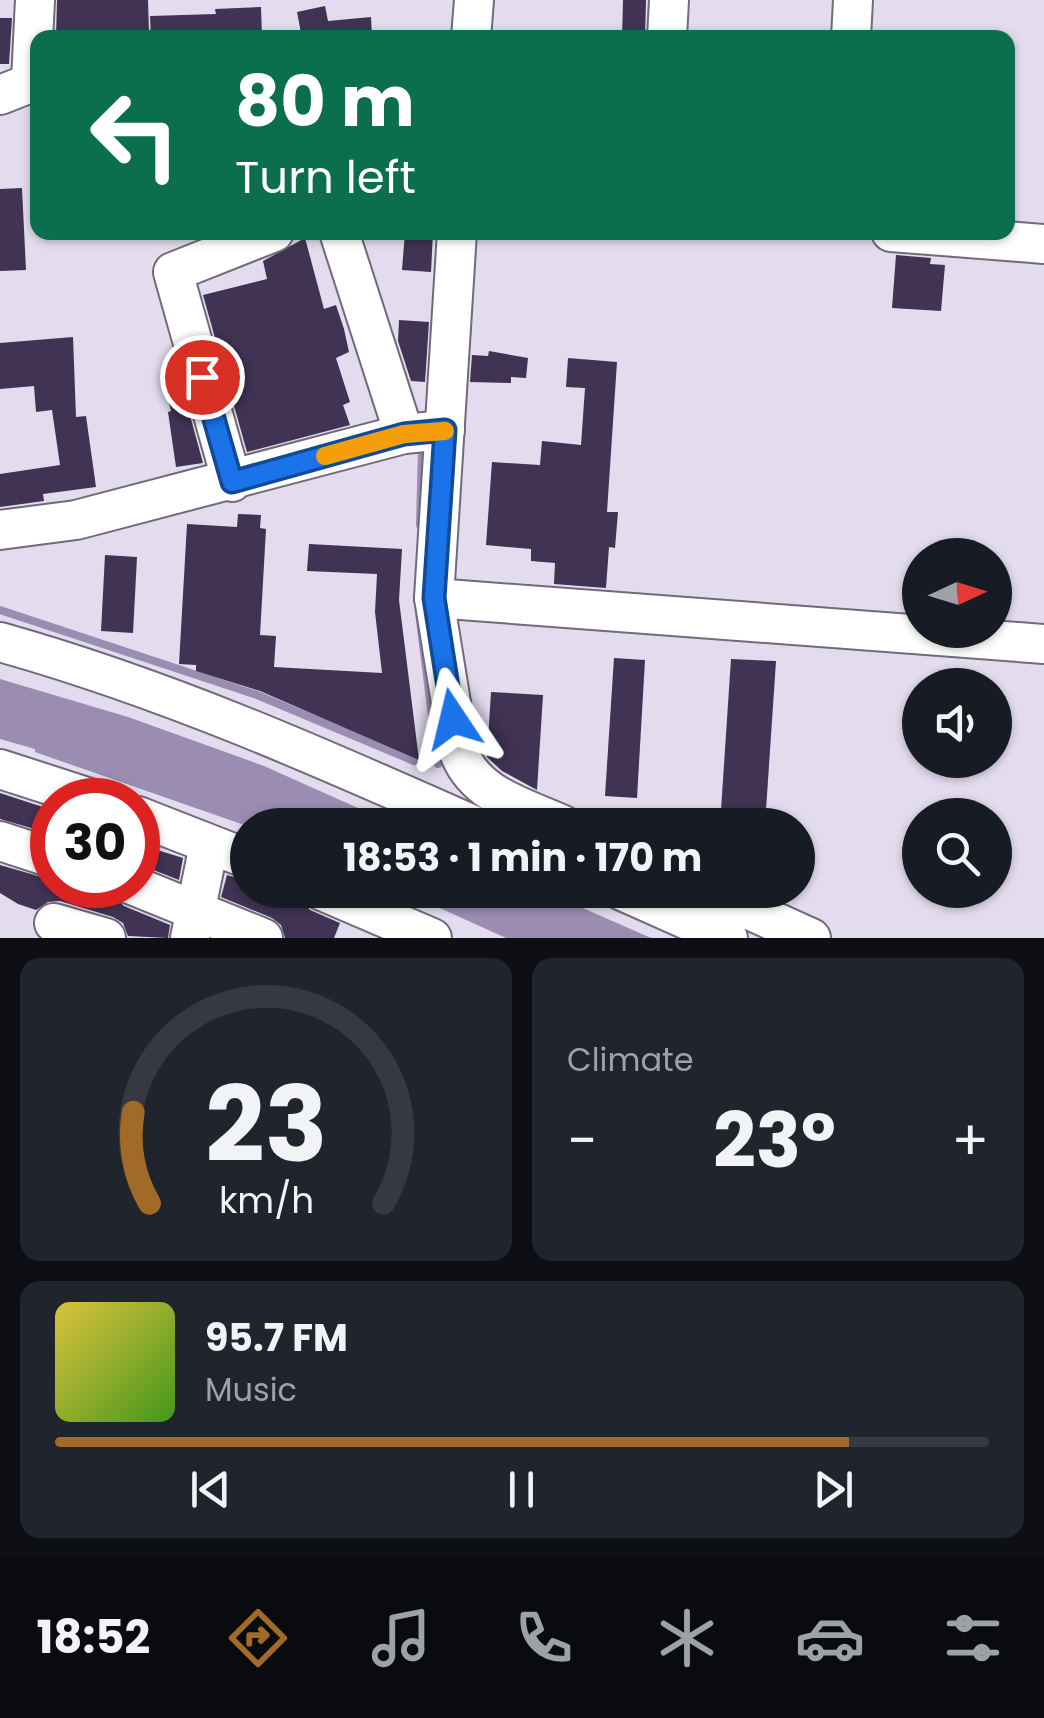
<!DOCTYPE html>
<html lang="en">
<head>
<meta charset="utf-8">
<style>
	:root { --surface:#171b24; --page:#20242c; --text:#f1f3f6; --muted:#9ea1a6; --line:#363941; --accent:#a26a27 }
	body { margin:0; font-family:Poppins,sans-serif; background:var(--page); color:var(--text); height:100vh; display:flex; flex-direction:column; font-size:38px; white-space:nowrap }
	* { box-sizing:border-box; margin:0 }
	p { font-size:32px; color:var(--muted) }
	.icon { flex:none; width:55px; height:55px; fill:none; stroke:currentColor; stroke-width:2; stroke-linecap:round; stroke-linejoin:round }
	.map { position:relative; height:938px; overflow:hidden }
	.panel { display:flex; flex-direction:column; gap:20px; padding:20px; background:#0d0f14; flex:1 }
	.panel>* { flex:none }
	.guide { position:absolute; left:30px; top:30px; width:985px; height:210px; border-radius:20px; box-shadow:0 2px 8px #0004; background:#0b6e4f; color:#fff; overflow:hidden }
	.needle { width:65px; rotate:86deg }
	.controls { position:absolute; left:902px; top:538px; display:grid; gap:20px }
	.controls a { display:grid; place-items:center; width:110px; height:110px; border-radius:50%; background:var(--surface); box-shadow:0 2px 8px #0004; font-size:50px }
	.speed { position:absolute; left:30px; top:778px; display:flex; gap:20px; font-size:50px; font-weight:700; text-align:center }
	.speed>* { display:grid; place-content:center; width:130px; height:130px; border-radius:50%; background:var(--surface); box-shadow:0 2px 8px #0004; line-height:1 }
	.speed .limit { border:15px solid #d22; background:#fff; color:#111 }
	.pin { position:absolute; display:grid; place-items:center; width:85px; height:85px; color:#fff; margin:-42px; border:5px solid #fff; border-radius:50%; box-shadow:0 2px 10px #0007 }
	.me { position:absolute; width:110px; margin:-55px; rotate:350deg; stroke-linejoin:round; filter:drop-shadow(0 0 8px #0008) }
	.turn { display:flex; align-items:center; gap:35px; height:210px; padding:0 40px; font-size:45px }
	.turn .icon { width:130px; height:130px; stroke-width:2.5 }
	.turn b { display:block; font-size:70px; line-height:85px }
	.big { font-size:75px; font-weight:700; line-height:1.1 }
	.panel .card { flex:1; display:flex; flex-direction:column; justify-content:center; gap:15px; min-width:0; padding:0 35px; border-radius:20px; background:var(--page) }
	.panel .dial { align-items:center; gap:0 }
	.dial svg { height:260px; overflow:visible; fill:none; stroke:var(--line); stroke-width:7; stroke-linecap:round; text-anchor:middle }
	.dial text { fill:var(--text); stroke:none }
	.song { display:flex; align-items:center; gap:30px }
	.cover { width:120px; height:120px; border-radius:15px; background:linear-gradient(135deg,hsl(50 70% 55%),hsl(100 70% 35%)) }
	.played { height:10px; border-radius:5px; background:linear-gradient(90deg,var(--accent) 85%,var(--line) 85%) }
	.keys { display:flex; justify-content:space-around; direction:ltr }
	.heat { display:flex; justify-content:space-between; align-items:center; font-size:55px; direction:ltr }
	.panel .tiles { flex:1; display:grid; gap:20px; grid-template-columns:1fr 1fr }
	.card:last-child { grid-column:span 2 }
	.trip { position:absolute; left:230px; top:808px; width:585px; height:100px; border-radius:50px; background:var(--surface); box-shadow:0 2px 8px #0004; font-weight:700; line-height:100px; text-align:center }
	.tab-bar { display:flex; height:160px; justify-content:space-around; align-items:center; background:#090b0e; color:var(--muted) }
	.tab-bar .icon { width:70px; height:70px }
	.tab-bar .selected { color:var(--accent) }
	.tab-bar b { font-size:45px; color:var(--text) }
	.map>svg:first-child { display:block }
</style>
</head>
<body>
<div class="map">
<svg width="1044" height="938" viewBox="0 0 1044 938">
	<rect width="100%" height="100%" fill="#e2dcee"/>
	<!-- water -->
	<g fill="#9b8db2">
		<polygon points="0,679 128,717 264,766 396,825 247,826 35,752 35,749 0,739"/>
		<polygon points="400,890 542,890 651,938 506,938"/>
	</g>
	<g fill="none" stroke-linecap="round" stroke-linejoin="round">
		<!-- stream -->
		<g stroke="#9b8db2" stroke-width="8">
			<polyline points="420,525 422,449"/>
			<polyline points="418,604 438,764"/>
			<polyline points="0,610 257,695 414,761"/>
		</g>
	</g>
	<!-- building -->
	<g fill="#403353">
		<polygon points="57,0 148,0 149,33 56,38"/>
		<polygon points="623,0 646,0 645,38 622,38"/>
		<polygon points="325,6 328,21 371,17 372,38 309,38 309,32 301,33 297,12"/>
		<polygon points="261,7 262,38 151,38 150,16 216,14 215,9"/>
		<polygon points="0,18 12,18 9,64 0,64"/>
		<polygon points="22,188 26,270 0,271 0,189"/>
		<polygon points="405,232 433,232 431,272 402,270"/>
		<polygon points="305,238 324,309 336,305 344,329 349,352 336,358 350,402 343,405 350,425 247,452 203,295 267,279 263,261"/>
		<polygon points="896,255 931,258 930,264 945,265 941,311 892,308"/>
		<polygon points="399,320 429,322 425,382 411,381 398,341"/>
		<polygon points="73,337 76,417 86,416 96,487 43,494 44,501 0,507 0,474 60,465 52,410 36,412 34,386 0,389 0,343"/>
		<polygon points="489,351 528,358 526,378 511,377 511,383 470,382 472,355 488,356"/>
		<polygon points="568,358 617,362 607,512 618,512 615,548 609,547 606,588 554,584 555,563 531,561 531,549 486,545 492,462 540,465 542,441 581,445 585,388 566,387"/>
		<polygon points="177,368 203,463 176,467 168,412 171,411 161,372"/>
		<polygon points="238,514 261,515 260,528 266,529 260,635 276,636 274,667 382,673 375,612 377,574 307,571 309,544 402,549 399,600 419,760 260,691 196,671 196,665 179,664 187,524 237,527"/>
		<polygon points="105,555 137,557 133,633 101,631"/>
		<polygon points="614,658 645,660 637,798 605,796"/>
		<polygon points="731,659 776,661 765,825 720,825"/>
		<polygon points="491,692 543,695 537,790 502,771 487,757"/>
		<polygon points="0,793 52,810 52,834 0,819"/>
		<polygon points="138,844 183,858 179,880 138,864"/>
		<polygon points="0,865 52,880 52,885 85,885 112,894 124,906 170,925 168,938 128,936 123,923 113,917 60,901 48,902 36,910 18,904 0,893"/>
		<polygon points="227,875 248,881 248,890 282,890 300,898 310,910 340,923 334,938 285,938 281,925 272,918 221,897"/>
	</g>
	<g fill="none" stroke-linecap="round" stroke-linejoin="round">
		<defs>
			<g id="minor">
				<polyline points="471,38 474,0"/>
				<polyline points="667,38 669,0"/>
				<polyline points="851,38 853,0"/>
				<polyline points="31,80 35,0"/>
				<polyline points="0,95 38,80"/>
				<polyline points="339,232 404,434"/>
				<path d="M 457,232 L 434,598 L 459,752 C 475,796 524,807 563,825"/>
				<polyline points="891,232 1044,244"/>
				<polyline points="232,482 173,272 274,232"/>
				<polyline points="0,530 76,520 404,434 445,430"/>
				<polyline points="434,598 1044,644"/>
				<path d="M 0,642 C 164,688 318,756 473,825"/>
				<polyline points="0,769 96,800"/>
				<polyline points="138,816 248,859"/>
				<polyline points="0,841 52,858"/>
				<polyline points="132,885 263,938"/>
				<polyline points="320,890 432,938"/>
				<polyline points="620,890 728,938"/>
				<polyline points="705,890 811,938"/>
				<polyline points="54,923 106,938"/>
				<polyline points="190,938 209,845"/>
			</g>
		</defs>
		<!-- minor casing -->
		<use href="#minor" stroke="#706a7a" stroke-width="42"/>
		<!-- minor -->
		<use href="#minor" stroke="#fff" stroke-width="38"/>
	</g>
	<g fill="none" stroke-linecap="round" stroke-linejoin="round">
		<defs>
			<polyline id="route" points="202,377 232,482 404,434 445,430 434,598 453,719"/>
		</defs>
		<!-- route casing -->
		<use href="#route" stroke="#114b97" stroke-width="25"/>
		<!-- route -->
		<use href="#route" stroke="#1a73e8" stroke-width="18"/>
		<!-- slow -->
		<polyline stroke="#f59e0b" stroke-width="18" points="325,456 404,434 445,431"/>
	</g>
</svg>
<div class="controls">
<a><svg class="needle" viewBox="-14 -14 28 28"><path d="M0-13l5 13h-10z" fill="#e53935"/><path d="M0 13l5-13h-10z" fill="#9ea1a6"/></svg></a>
<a><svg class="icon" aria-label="sound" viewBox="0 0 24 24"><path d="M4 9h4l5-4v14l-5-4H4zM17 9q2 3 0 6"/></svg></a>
<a><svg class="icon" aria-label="search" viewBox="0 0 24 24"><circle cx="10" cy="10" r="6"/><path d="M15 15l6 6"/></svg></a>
</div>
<div class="speed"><div class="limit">30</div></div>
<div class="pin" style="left:202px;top:377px;background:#d93025"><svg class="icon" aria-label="arrive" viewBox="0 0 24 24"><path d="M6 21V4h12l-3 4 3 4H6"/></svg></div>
<svg class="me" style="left:453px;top:719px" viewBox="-20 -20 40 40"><path d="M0-17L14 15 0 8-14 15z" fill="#1a73e8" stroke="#fff" stroke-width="4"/></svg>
<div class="trip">18:53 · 1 min · 170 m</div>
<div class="guide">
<div class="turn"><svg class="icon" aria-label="left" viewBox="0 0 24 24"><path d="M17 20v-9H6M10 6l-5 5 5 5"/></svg><div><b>80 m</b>Turn left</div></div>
</div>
</div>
<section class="panel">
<div class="tiles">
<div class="card dial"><svg viewBox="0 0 100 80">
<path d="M14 69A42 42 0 1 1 86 69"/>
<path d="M14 69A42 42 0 0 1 9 41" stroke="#a26a27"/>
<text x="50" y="56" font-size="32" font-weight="700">23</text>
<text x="50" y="72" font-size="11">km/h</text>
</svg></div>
<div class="card"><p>Climate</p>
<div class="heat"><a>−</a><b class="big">23°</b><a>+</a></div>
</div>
<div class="card">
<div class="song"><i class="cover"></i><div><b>95.7 FM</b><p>Music</p></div></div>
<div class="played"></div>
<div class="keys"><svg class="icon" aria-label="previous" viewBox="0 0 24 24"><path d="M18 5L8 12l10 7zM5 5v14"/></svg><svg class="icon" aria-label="pause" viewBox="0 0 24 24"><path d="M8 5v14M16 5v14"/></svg><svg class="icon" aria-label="next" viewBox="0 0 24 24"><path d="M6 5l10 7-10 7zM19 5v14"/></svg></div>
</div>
</div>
</section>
<nav class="tab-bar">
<b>18:52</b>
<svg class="icon selected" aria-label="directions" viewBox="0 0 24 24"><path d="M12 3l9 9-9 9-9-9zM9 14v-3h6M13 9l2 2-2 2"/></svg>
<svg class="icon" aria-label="music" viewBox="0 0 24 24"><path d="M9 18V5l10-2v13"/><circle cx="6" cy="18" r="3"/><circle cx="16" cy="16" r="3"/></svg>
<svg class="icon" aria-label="phone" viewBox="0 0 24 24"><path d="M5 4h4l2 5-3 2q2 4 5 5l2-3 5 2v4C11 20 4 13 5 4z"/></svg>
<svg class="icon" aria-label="climate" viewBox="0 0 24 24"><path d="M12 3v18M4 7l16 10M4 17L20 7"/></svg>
<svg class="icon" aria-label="car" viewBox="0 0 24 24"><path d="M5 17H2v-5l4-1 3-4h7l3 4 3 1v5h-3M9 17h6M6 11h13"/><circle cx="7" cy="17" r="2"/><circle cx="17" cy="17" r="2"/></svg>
<svg class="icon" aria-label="filters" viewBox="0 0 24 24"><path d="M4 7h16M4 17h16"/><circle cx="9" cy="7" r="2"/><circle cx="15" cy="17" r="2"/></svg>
</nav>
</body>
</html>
